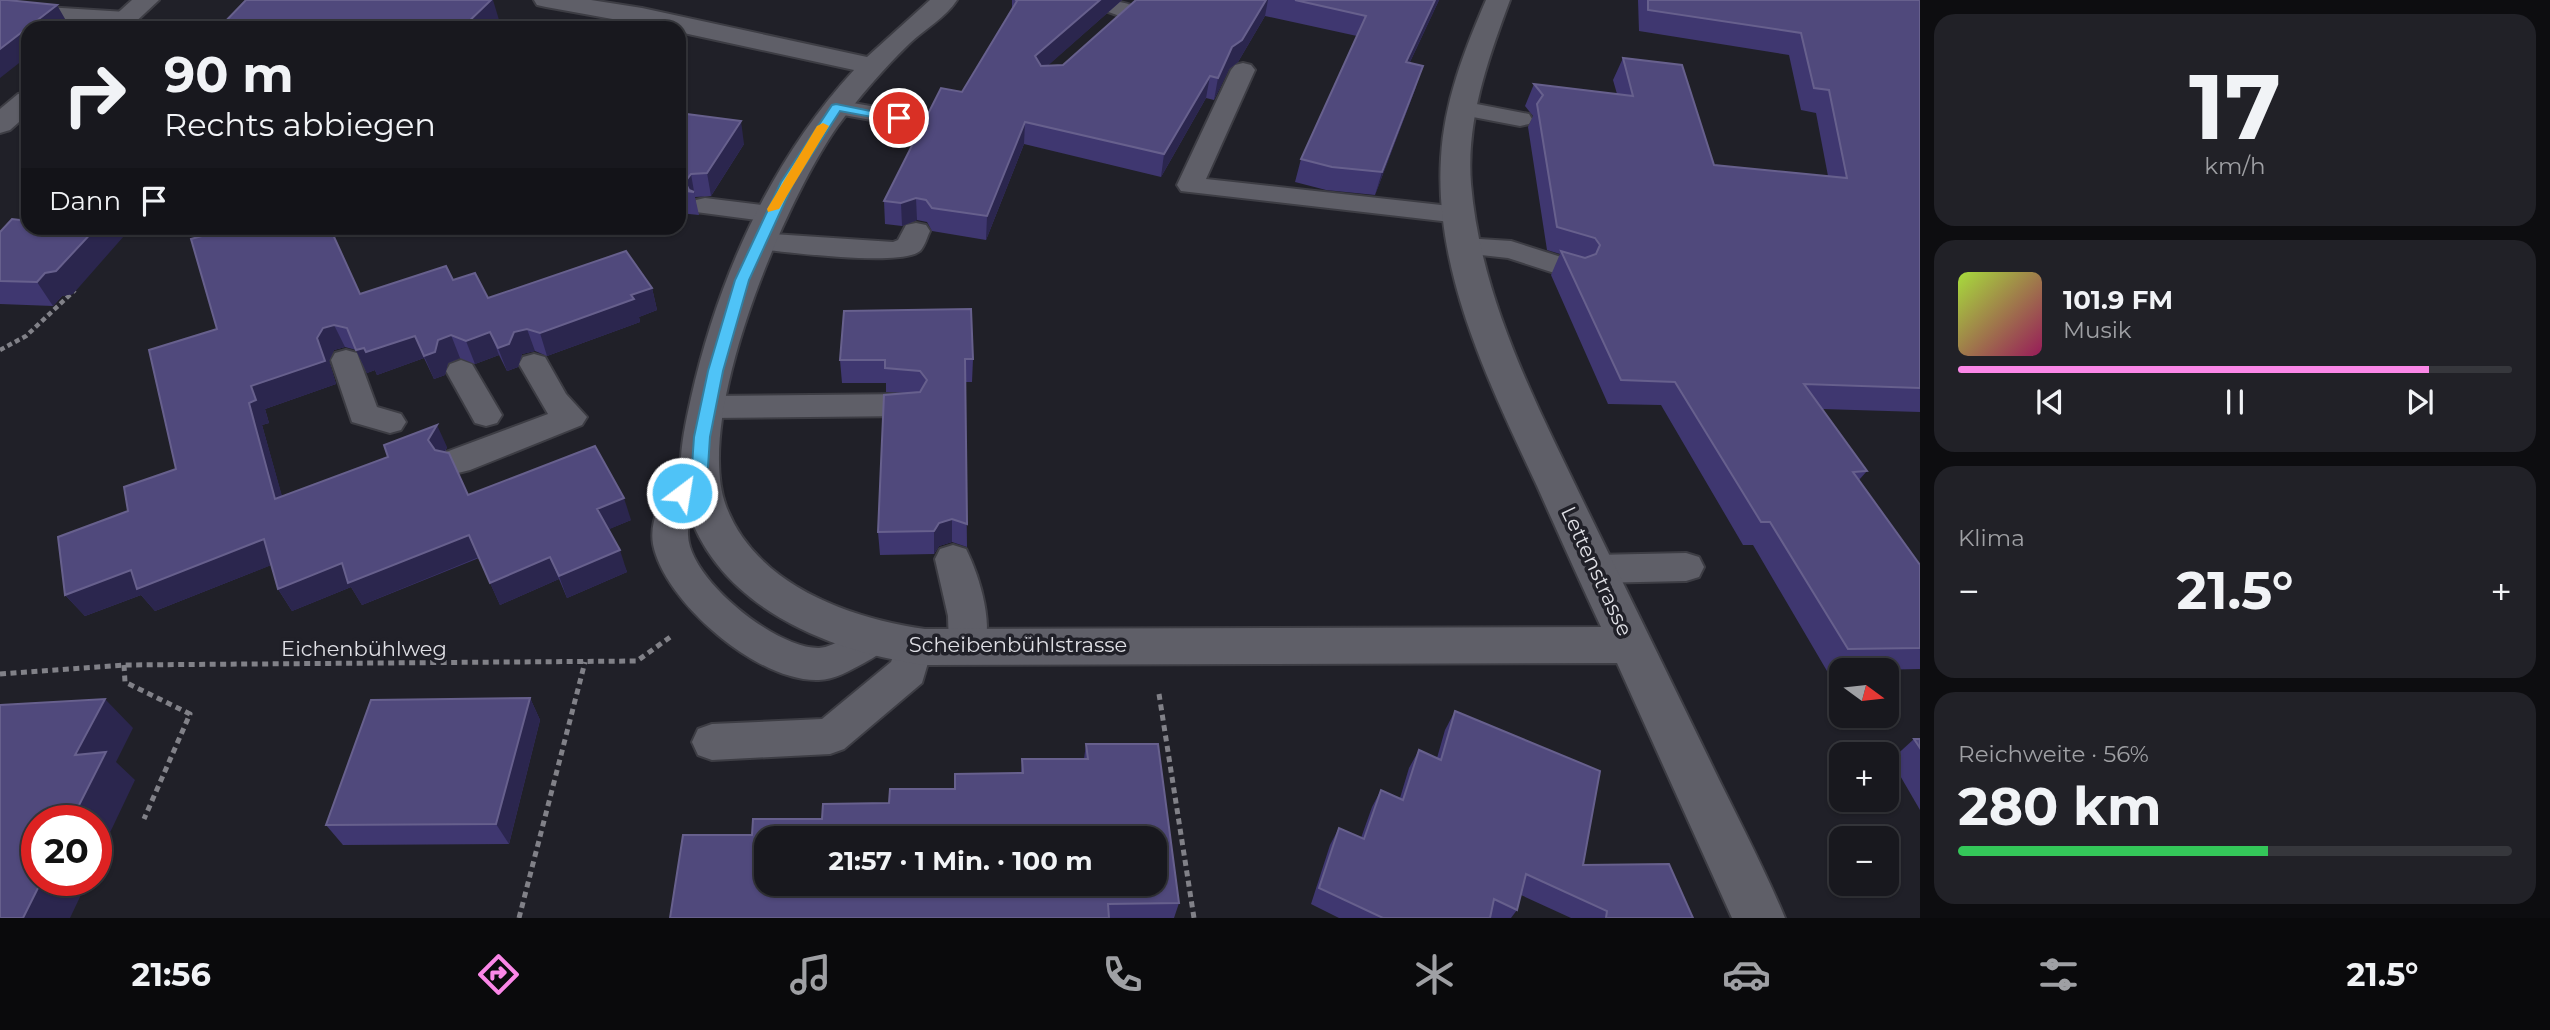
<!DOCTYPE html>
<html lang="de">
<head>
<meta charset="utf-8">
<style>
	:root { --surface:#18181e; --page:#212127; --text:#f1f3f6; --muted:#9fa0a4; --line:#36373c; --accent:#fa87e7 }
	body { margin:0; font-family:Montserrat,sans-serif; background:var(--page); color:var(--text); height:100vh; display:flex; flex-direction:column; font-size:26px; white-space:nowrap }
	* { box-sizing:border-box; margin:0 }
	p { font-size:23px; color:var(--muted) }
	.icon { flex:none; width:38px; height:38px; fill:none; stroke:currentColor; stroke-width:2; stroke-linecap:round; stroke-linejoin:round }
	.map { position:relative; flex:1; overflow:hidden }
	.panel { display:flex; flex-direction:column; gap:14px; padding:14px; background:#0d0d10; width:630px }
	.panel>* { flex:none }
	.hud { position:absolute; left:21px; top:21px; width:665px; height:214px; border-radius:21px; box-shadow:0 2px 5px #0004,0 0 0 2px var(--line); background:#18181e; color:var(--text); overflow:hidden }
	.needle { width:46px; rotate:105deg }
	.fabs { position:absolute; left:1829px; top:658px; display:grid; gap:14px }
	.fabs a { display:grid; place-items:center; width:70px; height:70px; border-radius:14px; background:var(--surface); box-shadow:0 2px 5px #0004,0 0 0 2px var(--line); font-size:35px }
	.speed { position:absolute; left:21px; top:805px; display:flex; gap:14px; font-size:35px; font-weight:700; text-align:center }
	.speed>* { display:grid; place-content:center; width:91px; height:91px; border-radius:50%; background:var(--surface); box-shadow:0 2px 5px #0004,0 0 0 2px var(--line); line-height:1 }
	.speed .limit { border:10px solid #d22; background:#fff; color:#111 }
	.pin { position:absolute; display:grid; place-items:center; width:60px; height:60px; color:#fff; margin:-30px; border:4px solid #fff; border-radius:50%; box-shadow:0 2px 7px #0007 }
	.me { position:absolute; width:77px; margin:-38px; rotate:31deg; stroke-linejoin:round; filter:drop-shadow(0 0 5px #0008) }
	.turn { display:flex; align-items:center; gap:24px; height:147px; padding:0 28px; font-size:32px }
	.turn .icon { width:91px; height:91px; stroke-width:2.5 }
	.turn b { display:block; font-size:49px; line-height:60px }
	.then { display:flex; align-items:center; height:66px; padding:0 28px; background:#0003; gap:14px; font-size:26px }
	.big { font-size:52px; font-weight:700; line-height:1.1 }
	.panel .widget { flex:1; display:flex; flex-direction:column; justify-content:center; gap:10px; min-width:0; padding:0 24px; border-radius:21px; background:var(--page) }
	.panel .dial { align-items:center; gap:0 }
	.dial b { font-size:91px; line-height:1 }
	.song { display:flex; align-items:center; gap:21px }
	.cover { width:84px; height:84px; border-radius:10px; background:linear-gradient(135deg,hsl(80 70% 55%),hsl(330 70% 35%)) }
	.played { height:7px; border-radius:4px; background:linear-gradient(90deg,var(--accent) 85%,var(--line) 85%) }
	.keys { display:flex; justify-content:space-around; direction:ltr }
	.heat { display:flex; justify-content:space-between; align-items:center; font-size:38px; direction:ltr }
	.charge { height:10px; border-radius:5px; background:linear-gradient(90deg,#34c759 56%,var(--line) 0) }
	.trip { position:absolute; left:754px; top:826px; width:413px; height:70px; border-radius:21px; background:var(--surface); box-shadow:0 2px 5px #0004,0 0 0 2px var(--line); font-weight:700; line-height:70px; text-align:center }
	.tabs { display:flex; height:112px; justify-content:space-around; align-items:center; background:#0a0a0c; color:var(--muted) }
	.tabs .icon { width:49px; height:49px }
	.tabs .selected { color:var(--accent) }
	.tabs b { font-size:32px; color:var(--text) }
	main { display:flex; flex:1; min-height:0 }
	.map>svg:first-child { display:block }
</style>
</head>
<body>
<main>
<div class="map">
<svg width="1920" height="918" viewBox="0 0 1920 918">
	<rect width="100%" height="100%" fill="#202028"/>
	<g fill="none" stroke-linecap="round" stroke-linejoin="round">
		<defs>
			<g id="lane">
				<polygon points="46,7 126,12 137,19 126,26 38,19 35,14 38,9"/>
				<polygon points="1243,63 1251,65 1255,70 1206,179 1459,207 1469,209 1472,215 1469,221 1459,223 1181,191 1177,185 1231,70 1235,65"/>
				<polygon points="836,100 899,111 908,113 911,118 908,123 899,125 827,112 824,107 827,102"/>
				<polygon points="1461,101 1529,114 1532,119 1529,124 1520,126 1452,113 1449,108 1452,103"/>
				<polygon points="705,198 771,206 781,208 784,214 781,220 771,222 696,212 692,206 696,200"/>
				<path d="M 916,223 L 926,225 L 930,231 C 927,237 925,246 920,251 C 901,267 788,252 758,249 L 748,247 L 744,241 L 748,235 L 758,233 L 893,242 L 898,240 L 906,225 Z"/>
				<polygon points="1464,238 1511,241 1583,264 1587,270 1583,276 1573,279 1508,258 1454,252 1450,246 1454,240"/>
				<polygon points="346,350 357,353 377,407 401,414 406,422 401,430 390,433 352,422 331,360 335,353"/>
				<polygon points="534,354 545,357 566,394 587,417 582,425 470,470 458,473 446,470 441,461 446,452 548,414 519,364 523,357"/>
				<polygon points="461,360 472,364 502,415 497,423 486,426 475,423 446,371 450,364"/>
				<polygon points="909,394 920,397 925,405 920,413 909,416 708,418 697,415 692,407 697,399 708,396"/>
				<path d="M 700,455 L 712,458 L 717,467 C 704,489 687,508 688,535 C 689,579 776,649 819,648 C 836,647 856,629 872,623 L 885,628 L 891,639 C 885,652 876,656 864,663 C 851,670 834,680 819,680 C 759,683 664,602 653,544 C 650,526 657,508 665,493 C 674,477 682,460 700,455 Z"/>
				<path d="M 953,545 L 966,549 C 980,577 996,629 981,658 L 968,663 L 955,658 L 949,647 L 948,616 L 935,559 L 940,549 Z"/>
				<polygon points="1686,553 1699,557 1704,567 1699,577 1686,581 1595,583 1582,579 1577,569 1582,559 1595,555"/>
				<polygon points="914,630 927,635 933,646 922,683 844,749 830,754 712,760 698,755 692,742 698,729 712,724 822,719 891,662 901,635"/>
			</g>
			<g id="street">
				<polygon points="132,0 159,0 129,28 101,28"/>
				<path d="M 534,0 L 591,0 L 642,8 L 867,57 L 930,0 L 957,0 C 946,17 925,29 910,43 C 884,68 859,97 837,127 C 784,203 693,416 726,506 C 756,585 849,618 925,629 L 1601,627 C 1579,580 1558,533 1537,486 C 1490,385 1434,273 1441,158 C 1444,102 1464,51 1486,0 L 1510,0 C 1488,59 1466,120 1471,184 C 1481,300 1536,403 1585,505 C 1627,591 1668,675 1710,761 C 1735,813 1763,865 1785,918 L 1732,918 L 1617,663 L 925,665 C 826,651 711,605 684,497 C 676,465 684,430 691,398 C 718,278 770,161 854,70 L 679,32 L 679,28 L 662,28 L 546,7 L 537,5 Z"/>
				<path d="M 1086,0 C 1103,0 1130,0 1141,11 L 1137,16 L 1128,19 L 1089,5 Z"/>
				<polygon points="28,92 28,114 10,130 0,133 0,109 18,94"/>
			</g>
		</defs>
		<!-- lane casing -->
		<use href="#lane" stroke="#3d3d44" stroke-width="4"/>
		<!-- street casing -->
		<use href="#street" stroke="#3d3d44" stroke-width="4"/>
		<!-- path-far1 -->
		<polyline stroke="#818188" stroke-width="4.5" stroke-dasharray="5 3.5" stroke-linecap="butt" points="0,350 26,336 75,290"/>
		<!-- path -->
		<g stroke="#818188" stroke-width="5" stroke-dasharray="6 4.5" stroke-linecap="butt">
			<polyline points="124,665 125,682 190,714 144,819"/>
			<polyline points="0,674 124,665 637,661 673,635"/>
			<polyline points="1159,694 1194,918"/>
			<polyline points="519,918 585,662"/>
		</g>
		<!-- lane -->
		<use href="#lane" fill="#5f5f68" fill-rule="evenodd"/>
		<!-- street -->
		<use href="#street" fill="#5f5f68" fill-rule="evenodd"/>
	</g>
	<!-- wall -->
	<g fill="#3f3770">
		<polygon points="1012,0 1122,0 1048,65 1063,65 1136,0 1439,0 1410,62 1416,87 1375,195 1326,190 1295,182 1301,159 1357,36 1265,16 1238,62 1229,69 1214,100 1206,98 1161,177 1024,144 986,240 932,231 927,222 917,220 902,226 885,224 884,201 962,92 1012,9"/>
		<polygon points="1638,0 1920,0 1920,412 1822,409 1867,471 1859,480 1920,565 1920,669 1827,671 1753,545 1743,545 1661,405 1608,404 1551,275 1560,254 1547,250 1528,127 1533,116 1525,106 1534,84 1617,94 1613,80 1623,58 1714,165 1828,176 1816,113 1801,110 1789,55 1639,31"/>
		<polygon points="679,113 744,144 711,196 695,197 699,215 679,213"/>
		<polygon points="20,220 73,294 62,296 53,306 0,304 0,232"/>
		<polygon points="265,228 269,234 360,294 453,280 488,298 652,288 657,310 639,317 640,322 547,356 535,351 522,354 518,367 507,371 499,355 475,364 460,358 448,363 445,375 434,379 424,358 377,375 375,370 367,373 356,350 345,347 334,350 329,361 336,384 265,409 269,423 262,425 282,497 447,447 445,452 468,495 631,520 609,529 627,572 567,598 559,579 500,605 479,558 362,605 351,587 292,611 278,589 271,565 155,611 141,595 85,616 65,595 128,511 176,469 217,329"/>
		<polygon points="973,359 972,382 965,382 967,547 952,542 939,546 934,554 880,555 878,532 906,393 886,392 886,383 842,383 840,360"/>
		<polygon points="530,698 540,720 509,844 343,845 326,825"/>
		<polygon points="1455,711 1583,865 1693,918 1571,918 1521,895 1517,910 1511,918 1339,918 1311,904 1330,845 1339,828 1361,838 1372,807 1381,790 1400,798 1409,768 1419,750 1437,758 1445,730"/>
		<polygon points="1914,739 1920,739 1920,810 1891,760"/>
		<polygon points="1086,744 1179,903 1174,918 670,918 752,835 1021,773 1022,759 1084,759"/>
	</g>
	<!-- shaded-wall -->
	<g fill="#2b264e">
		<polygon points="491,0 493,0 499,20 491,28 462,28"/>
		<polygon points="1100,0 1122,0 1034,78 1035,56"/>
		<polygon points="1266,0 1268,0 1265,16 1238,62 1229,69 1214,100 1218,78 1232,47"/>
		<polygon points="1435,0 1439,0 1400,83 1406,62"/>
		<polygon points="57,5 68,24 63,28 28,28 28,56 0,78 0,49"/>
		<polygon points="1423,66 1416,87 1375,195 1382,172"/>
		<polygon points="1210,76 1206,98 1161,177 1164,154"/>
		<polygon points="741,121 744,144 711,196 707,173"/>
		<polygon points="1025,122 1024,144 986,240 987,216"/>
		<polygon points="691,174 695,197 694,192 687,191 685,182"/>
		<polygon points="916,198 917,220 902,226 901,203"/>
		<polygon points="96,228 131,228 73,294 62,296 53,306 37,282 45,273"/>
		<polygon points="652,288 657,310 639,317 640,322 547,356 540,333 631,295"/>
		<polygon points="334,325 345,347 334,350 329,361 336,384 265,409 269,423 262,425 289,521 275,499 249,403 251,386 317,338 323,328"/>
		<polygon points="527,329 535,351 522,354 518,367 507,371 498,348 514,332"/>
		<polygon points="490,332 499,355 475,364 466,341"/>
		<polygon points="451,335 460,358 448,363 445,375 434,379 424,356 438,340"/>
		<polygon points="415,336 424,358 377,375 375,370 367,373 356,350"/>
		<polygon points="437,425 447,447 439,462 428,440"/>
		<polygon points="624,498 631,520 605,531 597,509"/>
		<polygon points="952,519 952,542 939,546 934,554 934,531 939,523"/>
		<polygon points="469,535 479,557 362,605 351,587 292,611 278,589 342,563"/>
		<polygon points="264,539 279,562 155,611 141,595 85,616 65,595 131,570"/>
		<polygon points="620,550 627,572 567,598 559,576"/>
		<polygon points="550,557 559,579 500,605 490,583"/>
		<polygon points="530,698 540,720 509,844 496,824"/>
		<polygon points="105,699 133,728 116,762 135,780 96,862 96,821 71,821 75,755"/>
		<polygon points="42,880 88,880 70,918 23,918"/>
	</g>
	<!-- building -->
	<g fill="#50497c" stroke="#67608d" stroke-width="2" fill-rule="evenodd">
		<polygon points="0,0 7,0 57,5 0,49"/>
		<polygon points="246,0 491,0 462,28 219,28"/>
		<polygon points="1016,0 1100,0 1035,56 1041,66 1063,65 1136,0 1266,0 1242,40 1232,47 1218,78 1210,76 1164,154 1025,122 987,216 932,208 926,200 916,198 901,203 884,201 941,88 962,92 1017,1"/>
		<polygon points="1295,0 1435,0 1406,62 1423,66 1382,172 1332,167 1301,159 1366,16"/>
		<polygon points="1648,0 1920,0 1920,388 1804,384 1867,471 1853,472 1920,565 1920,648 1848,649 1770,522 1761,522 1675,382 1621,380 1561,251 1585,258 1596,254 1600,245 1595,238 1557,227 1537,104 1543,95 1534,84 1633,96 1623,58 1682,65 1714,165 1847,178 1829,90 1814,88 1801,33 1648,10"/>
		<polygon points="679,113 741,121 707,173 691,174 685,182 689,190 694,192 679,190"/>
		<polygon points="28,212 28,228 96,228 56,271 45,273 37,282 0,281 0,232 12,219 20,220"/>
		<polygon points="231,228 264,228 267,234 289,228 330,228 360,294 446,266 453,280 475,273 488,298 626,251 652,288 631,295 634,299 540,333 527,329 514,332 509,344 498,348 490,332 466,341 451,335 438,340 435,352 424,356 415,336 366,352 364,348 356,350 347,328 334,325 323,328 317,338 325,361 251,386 256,400 249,403 275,499 388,457 384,445 437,425 428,440 435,450 449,453 468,495 595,446 624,498 597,509 620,550 559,576 550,557 490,583 469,535 348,583 342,563 278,589 264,539 137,589 131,570 65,595 58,537 128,511 124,487 176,469 149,350 217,329 191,239"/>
		<polygon points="971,309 973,359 965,359 967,524 952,519 939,523 934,531 878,532 884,395 920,392 927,380 920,371 885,368 885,360 840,360 844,311"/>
		<polygon points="530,698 496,824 326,825 371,700"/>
		<polygon points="105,699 75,755 106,752 71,821 37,821 37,880 42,880 23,918 0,918 0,705"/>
		<polygon points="1455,711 1600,771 1583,865 1669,864 1693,918 1606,918 1607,911 1526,874 1517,910 1494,899 1490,918 1383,918 1319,888 1339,828 1364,839 1381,790 1403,800 1419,750 1441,760"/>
		<polygon points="1914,739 1920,739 1920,748"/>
		<path d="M 1086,744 L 1158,744 L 1179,903 L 1108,904 L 1109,918 L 670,918 L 683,835 L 752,835 L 753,819 L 822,819 L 823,804 L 889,803 L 890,789 L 955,789 L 955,774 L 1023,773 L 1022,759 L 1088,759 ZM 766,838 L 1155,838 L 1155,884 L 766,884 Z"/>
	</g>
	<!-- route -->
	<polygon fill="#4fc3f7" stroke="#337fa1" stroke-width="2" points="836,104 905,118 899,122 840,111 794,182 749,280 723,371 710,437 708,467 688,498 677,498 674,493 692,466 694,437 708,371 735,280 781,182 832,105"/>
	<!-- slow -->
	<polygon fill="#f59e0b" points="823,123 829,126 779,209 768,212 767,209 817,126"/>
	<g text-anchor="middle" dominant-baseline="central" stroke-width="7" stroke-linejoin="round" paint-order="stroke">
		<!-- street labels -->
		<g font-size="21" fill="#dfdfe5" stroke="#202028">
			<text transform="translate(1597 571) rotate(65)">Lettenstrasse</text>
			<text x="1018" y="644">Scheibenbühlstrasse</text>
			<text x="364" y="648">Eichenbühlweg</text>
		</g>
	</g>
</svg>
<div class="fabs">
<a><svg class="needle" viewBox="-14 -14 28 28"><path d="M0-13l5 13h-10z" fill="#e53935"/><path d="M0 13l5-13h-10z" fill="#9fa0a4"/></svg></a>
<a>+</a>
<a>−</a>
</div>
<div class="speed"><div class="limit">20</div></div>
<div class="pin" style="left:899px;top:118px;background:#d93025"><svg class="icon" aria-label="arrive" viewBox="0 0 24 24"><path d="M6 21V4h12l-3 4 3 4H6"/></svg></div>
<svg class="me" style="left:682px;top:493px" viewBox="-20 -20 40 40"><circle r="17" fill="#4fc3f7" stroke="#fff" stroke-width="3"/><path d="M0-11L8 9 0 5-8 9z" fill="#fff"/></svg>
<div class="trip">21:57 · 1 Min. · 100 m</div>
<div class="hud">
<div class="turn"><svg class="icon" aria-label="right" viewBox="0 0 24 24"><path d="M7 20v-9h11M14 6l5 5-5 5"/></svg><div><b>90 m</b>Rechts abbiegen</div></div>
<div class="then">Dann<svg class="icon" aria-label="arrive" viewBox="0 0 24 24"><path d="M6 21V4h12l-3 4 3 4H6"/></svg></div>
</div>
</div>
<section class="panel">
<div class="widget dial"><b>17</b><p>km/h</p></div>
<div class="widget">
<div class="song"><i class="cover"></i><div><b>101.9 FM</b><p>Musik</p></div></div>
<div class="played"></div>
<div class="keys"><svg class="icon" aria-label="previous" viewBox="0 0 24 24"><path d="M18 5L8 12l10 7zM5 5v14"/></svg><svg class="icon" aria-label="pause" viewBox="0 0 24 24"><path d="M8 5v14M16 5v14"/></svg><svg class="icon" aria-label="next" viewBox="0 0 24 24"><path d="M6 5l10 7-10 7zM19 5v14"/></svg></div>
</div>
<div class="widget"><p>Klima</p>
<div class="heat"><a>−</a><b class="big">21.5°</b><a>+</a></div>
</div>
<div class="widget"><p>Reichweite · 56%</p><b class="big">280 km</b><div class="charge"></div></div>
</section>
</main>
<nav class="tabs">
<b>21:56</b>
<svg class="icon selected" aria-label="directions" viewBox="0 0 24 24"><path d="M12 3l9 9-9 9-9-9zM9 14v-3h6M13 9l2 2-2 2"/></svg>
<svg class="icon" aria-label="music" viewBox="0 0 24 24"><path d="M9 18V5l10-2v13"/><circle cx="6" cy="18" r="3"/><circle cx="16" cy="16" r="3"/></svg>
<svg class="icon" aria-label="phone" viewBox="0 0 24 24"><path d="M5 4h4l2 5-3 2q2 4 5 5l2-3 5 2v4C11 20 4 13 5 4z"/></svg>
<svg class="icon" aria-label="climate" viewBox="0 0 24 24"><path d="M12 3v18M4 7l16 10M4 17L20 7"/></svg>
<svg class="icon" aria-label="car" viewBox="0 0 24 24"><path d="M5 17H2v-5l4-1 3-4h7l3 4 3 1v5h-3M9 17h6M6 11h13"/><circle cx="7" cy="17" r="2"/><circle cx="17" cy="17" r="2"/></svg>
<svg class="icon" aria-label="filters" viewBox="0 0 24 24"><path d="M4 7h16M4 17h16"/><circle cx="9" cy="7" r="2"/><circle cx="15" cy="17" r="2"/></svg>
<b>21.5°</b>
</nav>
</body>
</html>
